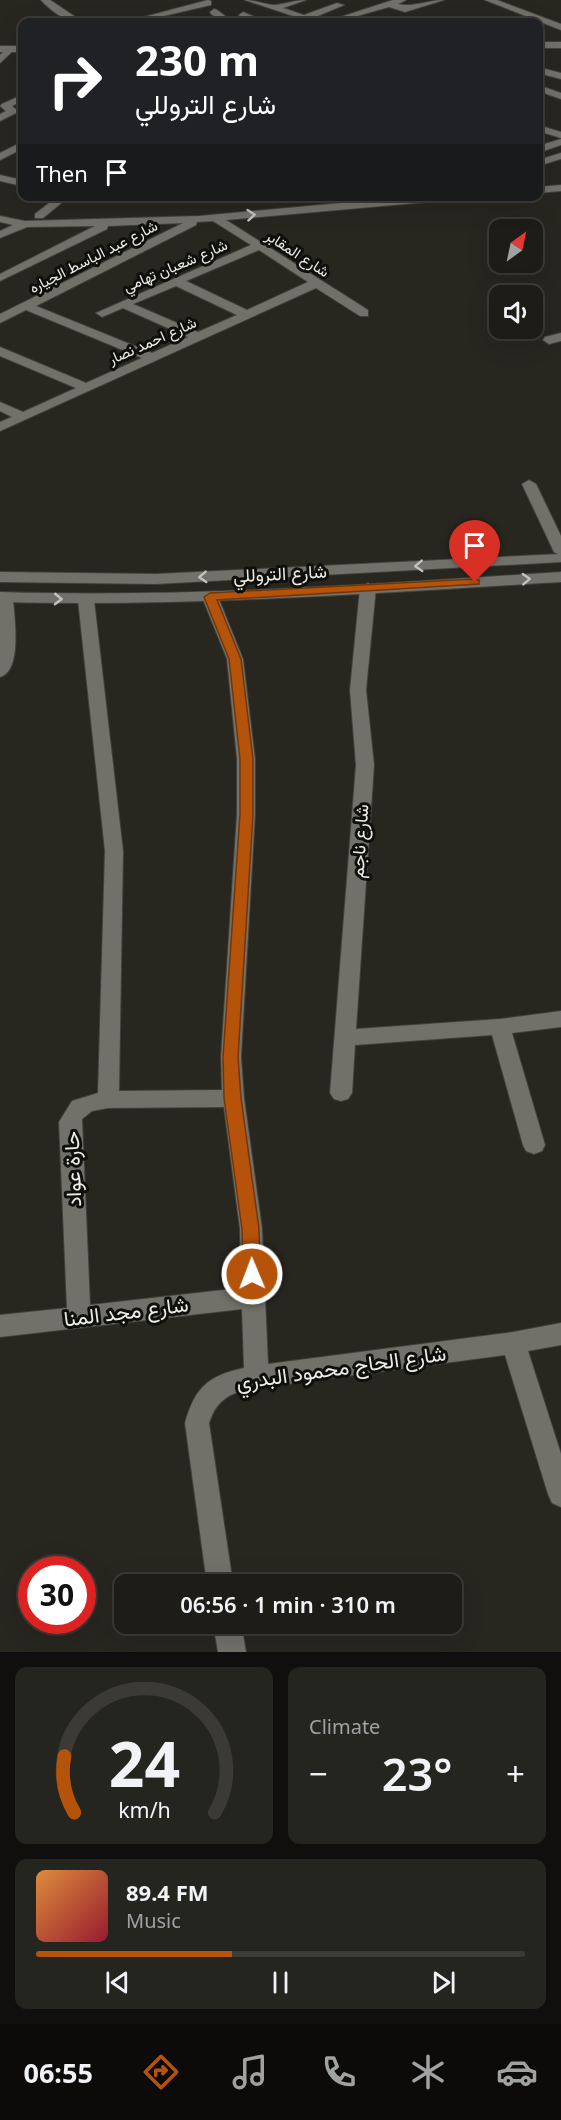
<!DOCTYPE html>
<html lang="en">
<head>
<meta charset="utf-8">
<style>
	:root { --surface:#1d1c17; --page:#252520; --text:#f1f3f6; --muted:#a0a1a1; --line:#3b3a36; --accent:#b45309 }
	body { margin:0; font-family:"Noto Sans",Vazirmatn,sans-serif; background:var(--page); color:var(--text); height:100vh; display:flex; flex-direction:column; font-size:22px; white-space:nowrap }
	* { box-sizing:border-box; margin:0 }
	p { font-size:20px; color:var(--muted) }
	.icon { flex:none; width:33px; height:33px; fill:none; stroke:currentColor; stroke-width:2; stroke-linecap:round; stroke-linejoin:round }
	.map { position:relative; height:1652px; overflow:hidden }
	.sheet { display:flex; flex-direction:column; gap:15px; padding:15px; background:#100f0d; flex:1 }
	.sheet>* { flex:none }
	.hud { position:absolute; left:18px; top:18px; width:525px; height:183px; border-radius:12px; box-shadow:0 6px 24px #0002,0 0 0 2px var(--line); background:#202124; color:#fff; overflow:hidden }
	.needle { width:39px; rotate:33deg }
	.tools { position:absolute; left:489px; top:219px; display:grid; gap:12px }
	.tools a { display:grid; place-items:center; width:54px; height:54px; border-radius:12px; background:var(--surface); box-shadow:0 6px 24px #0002,0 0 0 2px var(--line); font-size:30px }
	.speed { position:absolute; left:18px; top:1556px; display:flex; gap:12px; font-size:30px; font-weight:700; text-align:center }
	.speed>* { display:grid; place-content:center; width:78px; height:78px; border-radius:50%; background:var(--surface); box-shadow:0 6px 24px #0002,0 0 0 2px var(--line); line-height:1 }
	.speed .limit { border:9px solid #d22; background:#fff; color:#111 }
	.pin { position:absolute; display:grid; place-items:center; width:51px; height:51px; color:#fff; margin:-62px -26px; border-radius:50% 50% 50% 0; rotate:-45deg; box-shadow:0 0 6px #0007 }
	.pin .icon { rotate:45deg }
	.me { position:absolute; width:66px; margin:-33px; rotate:359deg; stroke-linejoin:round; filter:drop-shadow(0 0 4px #0008) }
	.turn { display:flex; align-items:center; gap:21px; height:126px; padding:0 18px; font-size:27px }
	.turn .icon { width:78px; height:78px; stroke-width:2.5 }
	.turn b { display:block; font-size:42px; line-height:51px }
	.then { display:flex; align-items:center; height:57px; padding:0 18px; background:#0003; gap:12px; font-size:22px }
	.big { font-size:45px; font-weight:600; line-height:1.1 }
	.sheet .widget { flex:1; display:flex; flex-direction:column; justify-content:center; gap:9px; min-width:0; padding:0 21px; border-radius:12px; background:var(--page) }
	.sheet .dial { align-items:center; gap:0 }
	.dial svg { height:156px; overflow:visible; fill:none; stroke:var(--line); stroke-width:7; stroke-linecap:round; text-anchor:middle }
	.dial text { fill:var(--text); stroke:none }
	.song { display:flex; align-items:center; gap:18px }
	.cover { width:72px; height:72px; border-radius:9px; background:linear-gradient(135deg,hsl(30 70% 55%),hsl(350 70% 35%)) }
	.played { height:6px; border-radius:3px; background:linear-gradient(90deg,var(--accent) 40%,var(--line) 40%) }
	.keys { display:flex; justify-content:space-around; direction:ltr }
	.heat { display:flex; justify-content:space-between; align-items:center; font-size:33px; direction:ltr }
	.sheet .tiles { flex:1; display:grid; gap:15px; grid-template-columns:1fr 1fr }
	.widget:last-child { grid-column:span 2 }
	.trip { position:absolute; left:114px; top:1574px; width:348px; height:60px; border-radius:12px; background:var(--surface); box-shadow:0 6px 24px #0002,0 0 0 2px var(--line); font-weight:600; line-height:60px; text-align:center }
	.dock { display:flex; height:96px; justify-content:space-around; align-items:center; background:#0c0b09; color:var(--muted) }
	.dock .icon { width:42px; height:42px }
	.dock .on { color:var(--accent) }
	.dock b { font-size:27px; color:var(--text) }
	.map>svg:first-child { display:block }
</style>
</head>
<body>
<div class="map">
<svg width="561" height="1652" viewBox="0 0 561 1652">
	<rect width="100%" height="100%" fill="#27261f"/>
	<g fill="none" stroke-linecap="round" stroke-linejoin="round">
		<defs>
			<g id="street">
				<path d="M 41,0 L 50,0 L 83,22 C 68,24 51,11 41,0 Z"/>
				<polygon points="208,0 211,1 211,5 138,22 125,22"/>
				<path d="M 245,0 C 255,0 266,5 275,5 C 286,4 295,0 306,0 L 283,8 L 304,15 L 337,3 L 344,5 L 313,18 L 322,22 L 311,22 Z"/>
				<path d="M 393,0 L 406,0 L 398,4 C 412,8 429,0 444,0 L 405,12 L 389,7 L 336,22 L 325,22 Z"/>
				<polygon points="485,0 497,0 561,24 561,30"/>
				<polygon points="214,9 217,10 233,22 224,22 211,14 210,12"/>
				<polygon points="243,12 262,20 263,22 253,22 240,17 239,15"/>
				<polygon points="8,47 15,49 0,63 0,55"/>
				<polygon points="538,67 561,73 561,79 538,73"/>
				<polygon points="538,85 561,93 561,99 538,91"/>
				<polygon points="22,95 22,101 12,106 18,111 16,113 0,121 0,114 6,111 0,106 2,104"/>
				<polygon points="538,125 561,132 561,138 538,131"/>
				<polygon points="561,139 561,145 538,153 538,146"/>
				<polygon points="22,142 22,149 0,160 0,153"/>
				<polygon points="561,153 561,159 538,166 538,160"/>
				<polygon points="0,175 22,180 22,186 0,181"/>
				<polygon points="561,185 561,191 538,193 538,187"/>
				<polygon points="58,196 70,196 43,218 35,218 35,214"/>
				<path d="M 419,196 L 466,196 L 461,199 L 226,220 L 368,310 L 368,316 L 360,316 L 316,288 L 0,431 L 0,422 L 12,417 L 0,411 L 0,402 L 23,412 L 76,388 L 0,356 L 0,347 L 86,383 L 142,358 L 26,310 L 0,323 L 0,314 L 183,223 L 108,226 L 107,229 L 0,281 L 0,274 L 95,226 L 27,227 L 0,238 L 0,231 L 13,225 L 0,222 L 0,216 L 25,221 L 199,216 ZM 213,221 L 251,245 L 96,313 L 102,317 L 123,308 L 188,337 L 152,353 L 36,306 L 196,225 L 197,222 ZM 259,250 L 308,282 L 247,310 L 186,281 ZM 176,286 L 237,315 L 198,332 L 133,304 Z"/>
				<polygon points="561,333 561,341 549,344 543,340 545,337"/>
				<polygon points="529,480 536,484 561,536 561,556 554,552 522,484"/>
				<polygon points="368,583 376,588 366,690 374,765 356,1029 500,1019 561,1011 561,1027 512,1033 545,1145 542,1151 534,1154 526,1151 523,1145 492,1035 355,1045 352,1093 348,1099 341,1101 334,1099 330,1093 356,765 350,690 360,588"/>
				<path d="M 210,592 L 218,597 L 243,659 L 255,759 L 255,814 L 241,1057 L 244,1098 L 262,1229 L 268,1364 L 513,1332 L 561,1323 L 561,1345 L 528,1351 L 561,1454 L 561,1507 L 552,1503 L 548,1494 L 505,1355 L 256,1388 C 232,1392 217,1398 209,1423 L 233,1584 L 207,1584 L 185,1423 C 195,1388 207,1376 244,1368 L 242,1309 L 0,1337 L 0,1315 L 67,1308 L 59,1122 L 72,1101 L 98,1093 L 105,851 L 78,600 L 81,597 L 86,595 L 94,600 L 123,851 L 119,1091 L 222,1090 L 221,1057 L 237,814 L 237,759 L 227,659 L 202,597 ZM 224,1107 L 240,1229 L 241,1288 L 90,1305 L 82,1119 L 92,1111 L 108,1108 Z"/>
				<path d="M 5,593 L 13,598 C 14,616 23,671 0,677 L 0,595 Z"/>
				<polygon points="213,1623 241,1623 246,1652 218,1652"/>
			</g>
			<g id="secondary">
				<rect x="538" y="42" width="23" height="6"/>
				<rect x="0" y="46" width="22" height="6"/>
				<polygon points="561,554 561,562 156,584 0,582 0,572 156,574"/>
				<path d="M 561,572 L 561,582 C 374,593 188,607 0,602 L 0,592 C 188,598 374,584 561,572 Z"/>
			</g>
		</defs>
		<!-- street casing -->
		<use href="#street" stroke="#41403a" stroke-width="2"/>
		<!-- secondary casing -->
		<use href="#secondary" stroke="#41403a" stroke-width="2"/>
		<!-- street -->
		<use href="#street" fill="#727169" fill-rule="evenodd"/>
		<!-- secondary -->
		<use href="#secondary" fill="#727169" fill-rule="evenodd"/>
	</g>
	<!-- one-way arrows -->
	<defs><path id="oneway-chevron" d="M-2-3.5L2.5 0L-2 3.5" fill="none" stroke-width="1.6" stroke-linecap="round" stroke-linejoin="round" transform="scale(1.5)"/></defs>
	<g stroke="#c2c2bc">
		<use href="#oneway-chevron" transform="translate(251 215) rotate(-5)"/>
		<use href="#oneway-chevron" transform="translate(419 566) rotate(177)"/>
		<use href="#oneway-chevron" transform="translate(203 577) rotate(177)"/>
		<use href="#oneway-chevron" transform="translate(526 579) rotate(-3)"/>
		<use href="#oneway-chevron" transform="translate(58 599) rotate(1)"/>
	</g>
	<!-- route -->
	<polygon fill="#b45309" stroke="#753606" stroke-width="1.5" points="475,579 479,580 479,584 217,600 241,659 253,759 253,814 238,1057 241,1098 259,1229 260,1274 258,1280 252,1282 245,1280 243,1274 242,1229 224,1098 223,1057 240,814 240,759 229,659 204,597 210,593"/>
	<g text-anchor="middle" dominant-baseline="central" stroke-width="6" stroke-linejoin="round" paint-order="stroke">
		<!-- far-street labels -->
		<g font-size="15" fill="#edede8" stroke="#0f0f0c">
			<text transform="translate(298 253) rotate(33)">شارع المقابر</text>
			<text transform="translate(93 256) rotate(-27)">شارع عبد الباسط الجياره</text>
			<text transform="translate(175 265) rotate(-23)">شارع شعبان تهامي</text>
			<text transform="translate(152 340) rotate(-24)">شارع احمد نصار</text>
		</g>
		<!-- street labels -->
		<g font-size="18" fill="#edede8" stroke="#0f0f0c">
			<text transform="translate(280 573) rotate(-3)">شارع التروللي</text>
			<text transform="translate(359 841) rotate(-86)">شارع ناجم</text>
		</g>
		<!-- near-street labels -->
		<g font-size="21" fill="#edede8" stroke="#0f0f0c">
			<text transform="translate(72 1169) rotate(-92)">حارة عواد</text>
			<text transform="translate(126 1311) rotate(-7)">شارع مجد المنا</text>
			<text transform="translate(341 1367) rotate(-8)">شارع الحاج محمود البدري</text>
		</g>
	</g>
</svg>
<div class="tools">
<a><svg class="needle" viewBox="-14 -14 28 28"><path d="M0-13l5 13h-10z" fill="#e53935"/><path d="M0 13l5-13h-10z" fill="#a0a1a1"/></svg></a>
<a><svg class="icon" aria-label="sound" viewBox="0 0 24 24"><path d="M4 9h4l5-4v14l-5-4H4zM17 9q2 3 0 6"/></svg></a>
</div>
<div class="speed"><div class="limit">30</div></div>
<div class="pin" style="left:475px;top:582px;background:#d93025"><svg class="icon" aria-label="arrive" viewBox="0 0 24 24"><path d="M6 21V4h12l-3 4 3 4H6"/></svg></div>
<svg class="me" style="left:252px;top:1274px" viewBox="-20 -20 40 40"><circle r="17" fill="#b45309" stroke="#fff" stroke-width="3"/><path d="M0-11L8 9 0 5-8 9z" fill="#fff"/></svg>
<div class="trip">06:56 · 1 min · 310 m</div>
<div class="hud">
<div class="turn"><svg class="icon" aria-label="right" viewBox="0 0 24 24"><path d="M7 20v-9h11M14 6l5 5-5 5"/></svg><div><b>230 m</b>شارع التروللي</div></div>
<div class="then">Then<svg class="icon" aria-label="arrive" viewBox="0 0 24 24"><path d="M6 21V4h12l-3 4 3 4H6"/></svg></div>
</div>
</div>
<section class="sheet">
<div class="tiles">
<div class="widget dial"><svg viewBox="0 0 100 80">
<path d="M14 69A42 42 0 1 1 86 69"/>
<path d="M14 69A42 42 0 0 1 9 40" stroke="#b45309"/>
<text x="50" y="56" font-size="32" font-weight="700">24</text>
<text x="50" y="72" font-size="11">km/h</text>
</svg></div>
<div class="widget"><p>Climate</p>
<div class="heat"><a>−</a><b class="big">23°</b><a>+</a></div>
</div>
<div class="widget">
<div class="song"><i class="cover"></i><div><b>89.4 FM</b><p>Music</p></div></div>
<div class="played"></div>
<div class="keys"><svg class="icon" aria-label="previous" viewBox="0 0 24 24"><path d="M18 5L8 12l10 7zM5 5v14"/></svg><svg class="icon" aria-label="pause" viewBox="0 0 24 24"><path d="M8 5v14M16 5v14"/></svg><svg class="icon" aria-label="next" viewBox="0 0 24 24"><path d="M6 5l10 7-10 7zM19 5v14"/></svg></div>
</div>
</div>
</section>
<nav class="dock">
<b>06:55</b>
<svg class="icon on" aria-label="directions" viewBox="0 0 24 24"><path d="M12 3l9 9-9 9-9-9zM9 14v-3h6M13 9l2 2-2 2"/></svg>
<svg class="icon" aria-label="music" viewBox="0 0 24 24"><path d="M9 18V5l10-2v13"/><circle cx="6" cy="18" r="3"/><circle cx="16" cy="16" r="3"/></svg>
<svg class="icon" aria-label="phone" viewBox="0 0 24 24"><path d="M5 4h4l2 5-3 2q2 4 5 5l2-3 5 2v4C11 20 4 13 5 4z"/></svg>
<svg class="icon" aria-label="climate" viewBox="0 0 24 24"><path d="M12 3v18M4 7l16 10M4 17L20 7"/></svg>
<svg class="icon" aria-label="car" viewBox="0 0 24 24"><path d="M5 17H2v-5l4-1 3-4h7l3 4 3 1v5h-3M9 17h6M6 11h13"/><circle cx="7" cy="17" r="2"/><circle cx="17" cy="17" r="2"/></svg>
</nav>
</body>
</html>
